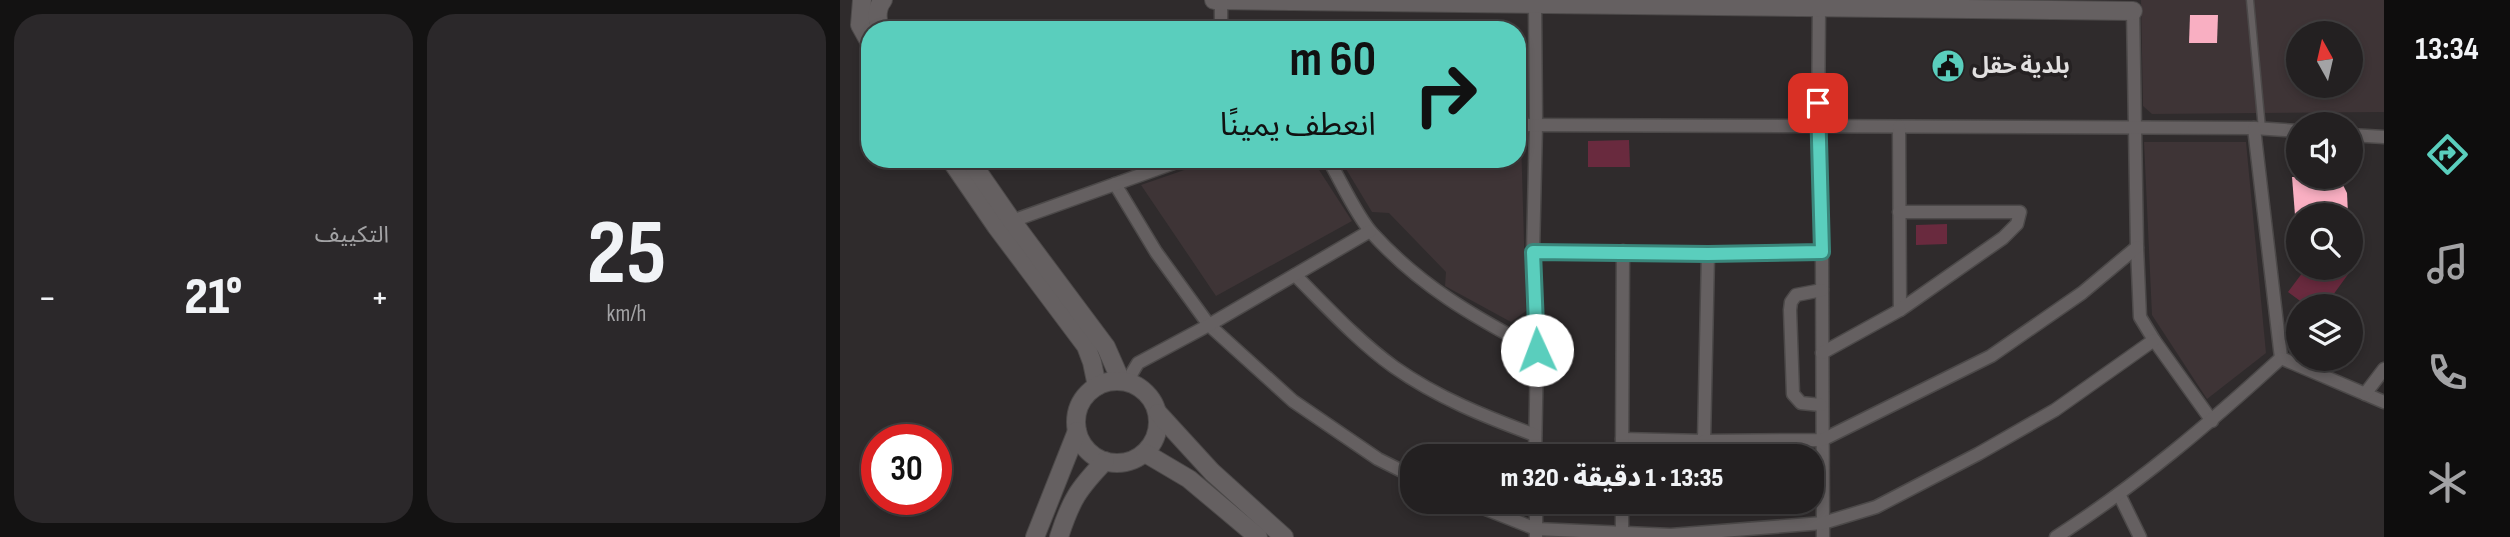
<!DOCTYPE html>
<html lang="ar">
<head>
<meta charset="utf-8">
<style>
	:root { --surface:#232021; --page:#2b282a; --text:#f1f3f6; --muted:#a3a3a5; --line:#403e3f; --accent:#5acebd }
	body { margin:0; font-family:"Sofia Sans Condensed","Noto Sans Arabic",sans-serif; background:var(--page); color:var(--text); direction:rtl; height:100vh; display:flex; flex-direction:column; font-size:26px; white-space:nowrap }
	* { box-sizing:border-box; margin:0 }
	p { font-size:23px; color:var(--muted) }
	.icon { flex:none; width:38px; height:38px; fill:none; stroke:currentColor; stroke-width:2; stroke-linecap:round; stroke-linejoin:round }
	.map { position:relative; flex:1; overflow:hidden; direction:ltr }
	.drawer { display:flex; flex-direction:column; gap:14px; padding:14px; background:#131212; width:840px }
	.drawer>* { flex:none }
	.hud { position:absolute; left:21px; top:21px; width:665px; height:147px; border-radius:28px; box-shadow:0 4px 10px #0003,0 0 0 2px var(--line); direction:rtl; background:#5acebd; color:#111; overflow:hidden }
	.needle { width:46px; rotate:352deg }
	.controls { position:absolute; left:1446px; top:21px; display:grid; gap:14px }
	.controls a { display:grid; place-items:center; width:77px; height:77px; border-radius:50%; background:var(--surface); box-shadow:0 4px 10px #0003,0 0 0 2px var(--line); font-size:35px }
	.speed { position:absolute; left:21px; top:424px; display:flex; gap:14px; font-size:35px; font-weight:700; text-align:center }
	.speed>* { display:grid; place-content:center; width:91px; height:91px; border-radius:50%; background:var(--surface); box-shadow:0 4px 10px #0003,0 0 0 2px var(--line); line-height:1 }
	.speed .limit { border:10px solid #d22; background:#fff; color:#111 }
	.pin { position:absolute; display:grid; place-items:center; width:60px; height:60px; color:#fff; margin:-30px; border-radius:14px; box-shadow:0 4px 10px #0006 }
	.me { position:absolute; width:77px; margin:-38px; rotate:358deg; stroke-linejoin:round; filter:drop-shadow(0 0 5px #0008) }
	.turn { display:flex; align-items:center; gap:24px; height:147px; padding:0 35px; font-size:32px }
	.turn .icon { width:91px; height:91px; stroke-width:2.5 }
	.turn b { display:block; font-size:49px; line-height:60px }
	.big { font-size:52px; font-weight:800; line-height:1.1 }
	.drawer .widget { flex:1; display:flex; flex-direction:column; justify-content:center; gap:10px; min-width:0; padding:0 24px; border-radius:28px; background:var(--page) }
	.drawer .dial { align-items:center; gap:0 }
	.dial b { font-size:91px; line-height:1 }
	.heat { display:flex; justify-content:space-between; align-items:center; font-size:38px; direction:ltr }
	.drawer .tiles { flex:1; display:grid; gap:14px; grid-template-columns:repeat(2,1fr) }
	.trip { position:absolute; left:560px; top:444px; width:424px; height:70px; border-radius:28px; background:var(--surface); box-shadow:0 4px 10px #0003,0 0 0 2px var(--line); font-weight:800; line-height:70px; text-align:center; direction:rtl }
	main { display:flex; flex:1; min-height:0 }
	.dock { display:flex; flex-direction:column; width:126px; justify-content:space-around; align-items:center; background:#0e0d0d; color:var(--muted) }
	.dock .icon { width:49px; height:49px }
	.dock .on { color:var(--accent) }
	.dock b { font-size:32px; color:var(--text) }
	.map>svg:first-child { display:block }
</style>
</head>
<body>
<main>
<nav class="dock">
<b>13:34</b>
<svg class="icon on" aria-label="directions" viewBox="0 0 24 24"><path d="M12 3l9 9-9 9-9-9zM9 14v-3h6M13 9l2 2-2 2"/></svg>
<svg class="icon" aria-label="music" viewBox="0 0 24 24"><path d="M9 18V5l10-2v13"/><circle cx="6" cy="18" r="3"/><circle cx="16" cy="16" r="3"/></svg>
<svg class="icon" aria-label="phone" viewBox="0 0 24 24"><path d="M5 4h4l2 5-3 2q2 4 5 5l2-3 5 2v4C11 20 4 13 5 4z"/></svg>
<svg class="icon" aria-label="climate" viewBox="0 0 24 24"><path d="M12 3v18M4 7l16 10M4 17L20 7"/></svg>
</nav>
<div class="map">
<svg width="1544" height="537" viewBox="0 0 1544 537">
	<rect width="100%" height="100%" fill="#2f2b2c"/>
	<!-- built -->
	<g fill="#3e3436" fill-rule="evenodd">
		<path d="M 1301,0 L 1544,0 L 1544,112 L 1312,114 L 1303,106 ZM 1458,33 L 1510,33 L 1510,86 L 1458,86 Z"/>
		<polygon points="677,138 681,138 686,311 671,322 605,286 606,272 549,213 532,212 500,159 677,159"/>
		<polygon points="1304,142 1406,142 1426,353 1367,399 1312,315"/>
		<polygon points="376,159 472,159 512,221 376,296 301,185"/>
	</g>
	<!-- green -->
	<g fill="#692a3e">
		<polygon points="789,140 790,167 748,167 748,141"/>
		<polygon points="1107,224 1107,244 1076,245 1076,225"/>
		<polygon points="1510,257 1517,262 1485,306 1467,306 1448,292 1466,268 1510,268"/>
	</g>
	<!-- building -->
	<g fill="#f9afc2">
		<polygon points="1350,15 1378,15 1377,43 1349,43"/>
		<polygon points="1452,177 1499,177 1507,193 1508,214 1455,215"/>
	</g>
	<g fill="none" stroke-linecap="round" stroke-linejoin="round">
		<defs>
			<polyline id="lane" points="1410,0 1422,129"/>
			<g id="street">
				<polyline points="695,5 696,125 693,252 697,350 695,457"/>
				<polyline points="979,8 978,126 982,252 983,537"/>
				<polyline points="1293,11 1297,247 1300,317 1314,340 1372,421"/>
				<polyline points="381,30 381,0"/>
				<polyline points="677,125 1414,128 1458,131"/>
				<polyline points="1059,127 1060,310"/>
				<polyline points="1414,128 1441,358 1544,402"/>
				<polyline points="1510,135 1544,137"/>
				<path d="M 488,159 C 501,181 516,215 532,233 C 580,286 634,317 697,350"/>
				<polyline points="275,184 316,252 369,325 453,401 538,459 572,476"/>
				<polyline points="172,221 345,159"/>
				<polyline points="693,252 868,254 982,252"/>
				<path d="M 455,275 C 487,307 518,341 554,367 C 598,398 646,417 695,435"/>
				<polyline points="982,353 1060,310 1163,238 1177,224 1180,212 1059,212"/>
				<polyline points="290,383 292,373 298,363 369,325 530,231"/>
				<polyline points="1525,394 1544,369"/>
				<polyline points="981,405 961,403 953,394 950,310 951,302 956,295 982,290"/>
				<polyline points="782,439 864,441 868,254"/>
				<polyline points="864,441 982,440 1151,356 1242,293 1297,247"/>
				<polyline points="782,457 783,251"/>
				<polyline points="1279,494 1300,537"/>
				<polyline points="628,502 696,529 831,535 983,523 1036,507 1138,454 1215,410 1314,340"/>
				<polyline points="696,502 696,537"/>
				<polyline points="782,533 782,502"/>
				<path d="M 1216,537 C 1297,485 1370,423 1441,358"/>
			</g>
			<g id="secondary">
				<polyline points="22,0 20,25 30,43"/>
				<polyline points="374,0 1293,11"/>
				<path d="M 40,30 C 37,20 36,8 43,0"/>
				<polyline points="110,159 156,226 246,346 252,362 257,386"/>
				<polyline points="129,159 172,221 266,347 281,381"/>
				<circle cx="277" cy="422" r="41"/>
				<polyline points="318,413 372,472 444,537"/>
				<polyline points="305,453 349,479 418,537"/>
				<polyline points="195,537 237,431"/>
				<path d="M 219,537 C 231,500 238,489 265,461"/>
			</g>
		</defs>
		<!-- lane casing -->
		<use href="#lane" stroke="#4c4949" stroke-width="9"/>
		<!-- street casing -->
		<use href="#street" stroke="#4c4949" stroke-width="15"/>
		<!-- secondary casing -->
		<use href="#secondary" stroke="#4c4949" stroke-width="20"/>
		<!-- lane -->
		<use href="#lane" stroke="#656061" stroke-width="6"/>
		<!-- street -->
		<use href="#street" stroke="#656061" stroke-width="12"/>
		<!-- secondary -->
		<use href="#secondary" stroke="#656061" stroke-width="18"/>
	</g>
	<g fill="none" stroke-linecap="round" stroke-linejoin="round">
		<defs>
			<polyline id="route" points="697,350 693,252 868,254 982,252 978,103"/>
		</defs>
		<!-- route casing -->
		<use href="#route" stroke="#3a867b" stroke-width="18"/>
		<!-- route -->
		<use href="#route" stroke="#5acebd" stroke-width="12"/>
	</g>
	<!-- icons -->
	<defs>
		<symbol id="civic-disc" viewBox="-11 -11 22 22"><circle r="9.5" fill="#5acebd" stroke="#252122"/><path d="M-.6-6.5H3V-4.5H.6V-3L4-1V1h2V6H-6V1h2V-1L-.6-3ZM-1.2 2.5V6h2.4V2.5Z" fill="#111"/></symbol>
	</defs>
	<g fill-rule="evenodd">
		<use href="#civic-disc" x="1089" y="47" width="38" height="38"/>
	</g>
	<g text-anchor="middle" dominant-baseline="central" stroke-width="7" stroke-linejoin="round" paint-order="stroke">
		<!-- poi labels -->
		<g font-size="23" font-weight="bold" fill="#e2e0e0" stroke="#252122" text-anchor="start">
			<text x="1132" y="66">بلدية حقل</text>
		</g>
	</g>
</svg>
<div class="controls">
<a><svg class="needle" viewBox="-14 -14 28 28"><path d="M0-13l5 13h-10z" fill="#e53935"/><path d="M0 13l5-13h-10z" fill="#a3a3a5"/></svg></a>
<a><svg class="icon" aria-label="sound" viewBox="0 0 24 24"><path d="M4 9h4l5-4v14l-5-4H4zM17 9q2 3 0 6"/></svg></a>
<a><svg class="icon" aria-label="search" viewBox="0 0 24 24"><circle cx="10" cy="10" r="6"/><path d="M15 15l6 6"/></svg></a>
<a><svg class="icon" aria-label="layers" viewBox="0 0 24 24"><path d="M12 4l9 5-9 5-9-5zM3 14l9 5 9-5"/></svg></a>
</div>
<div class="speed"><div class="limit">30</div></div>
<div class="pin" style="left:978px;top:103px;background:#d93025"><svg class="icon" aria-label="arrive" viewBox="0 0 24 24"><path d="M6 21V4h12l-3 4 3 4H6"/></svg></div>
<svg class="me" style="left:697px;top:350px" viewBox="-20 -20 40 40"><circle r="19" fill="#fff"/><path d="M0-13L10 11 0 6-10 11z" fill="#5acebd"/></svg>
<div class="trip">13:35 · 1 دقيقة · 320 m</div>
<div class="hud">
<div class="turn"><svg class="icon" aria-label="right" viewBox="0 0 24 24"><path d="M7 20v-9h11M14 6l5 5-5 5"/></svg><div><b>60 m</b>انعطف يمينًا</div></div>
</div>
</div>
<section class="drawer">
<div class="tiles">
<div class="widget dial"><b>25</b><p>km/h</p></div>
<div class="widget"><p>التكييف</p>
<div class="heat"><a>−</a><b class="big">21°</b><a>+</a></div>
</div>
</div>
</section>
</main>
</body>
</html>
